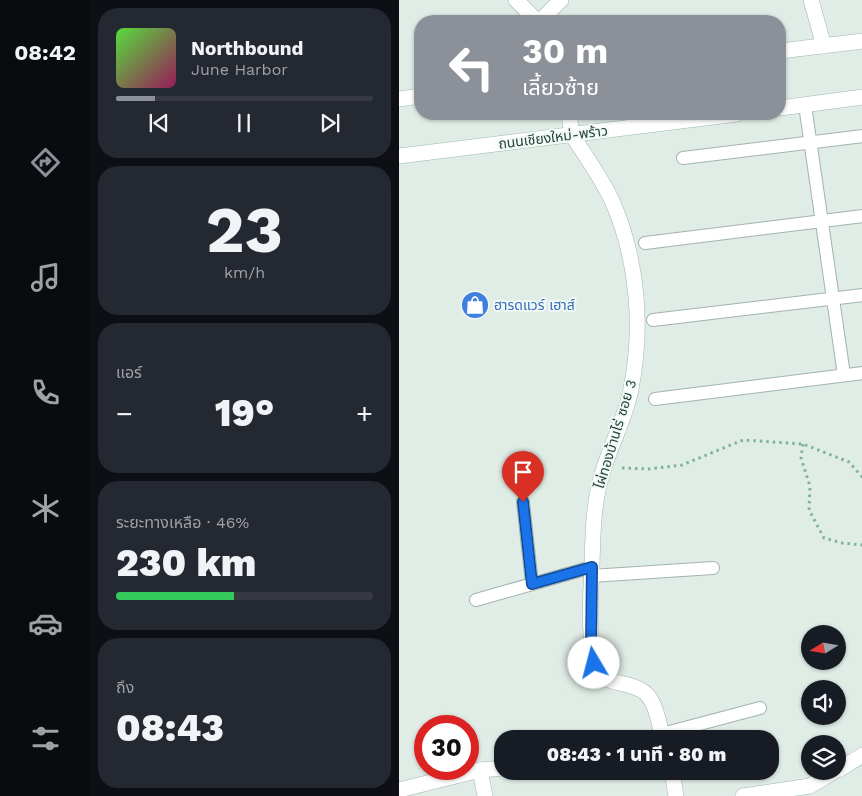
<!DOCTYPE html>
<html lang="th">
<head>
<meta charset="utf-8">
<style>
	:root { --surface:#171b24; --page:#242831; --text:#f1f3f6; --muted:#9ea1a6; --line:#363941; --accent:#8c9099 }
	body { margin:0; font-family:"Work Sans","Noto Sans Thai",sans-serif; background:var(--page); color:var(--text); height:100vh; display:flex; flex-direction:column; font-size:19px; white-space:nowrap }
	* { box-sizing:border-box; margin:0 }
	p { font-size:16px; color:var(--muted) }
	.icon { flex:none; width:28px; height:28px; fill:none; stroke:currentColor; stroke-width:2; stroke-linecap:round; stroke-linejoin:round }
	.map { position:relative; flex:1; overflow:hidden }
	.details { display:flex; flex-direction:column; gap:8px; padding:8px; background:#0d0f14; width:309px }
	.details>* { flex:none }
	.top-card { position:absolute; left:15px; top:15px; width:372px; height:105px; border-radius:20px; box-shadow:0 1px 4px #0004; background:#8c9099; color:#fff; overflow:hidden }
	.needle { width:32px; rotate:259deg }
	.fabs { position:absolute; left:402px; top:625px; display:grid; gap:10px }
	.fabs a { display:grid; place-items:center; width:45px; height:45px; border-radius:50%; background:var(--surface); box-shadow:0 1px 4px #0004; font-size:25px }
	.speed { position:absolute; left:15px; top:715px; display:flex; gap:10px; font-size:25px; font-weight:700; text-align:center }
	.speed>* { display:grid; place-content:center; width:65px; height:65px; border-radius:50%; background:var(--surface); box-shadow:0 1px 4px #0004; line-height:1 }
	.speed .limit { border:8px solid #d22; background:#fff; color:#111 }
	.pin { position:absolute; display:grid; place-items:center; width:42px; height:42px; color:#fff; margin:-51px -21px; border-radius:50% 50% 50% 0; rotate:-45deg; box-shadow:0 0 5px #0007 }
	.pin .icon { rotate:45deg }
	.me { position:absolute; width:55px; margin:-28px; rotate:352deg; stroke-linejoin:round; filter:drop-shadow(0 0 4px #0008) }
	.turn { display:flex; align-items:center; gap:18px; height:105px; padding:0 25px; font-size:22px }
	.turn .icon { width:65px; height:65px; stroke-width:2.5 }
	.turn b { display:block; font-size:35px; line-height:42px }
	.big { font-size:38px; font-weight:800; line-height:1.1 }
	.details .widget { flex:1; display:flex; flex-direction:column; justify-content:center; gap:8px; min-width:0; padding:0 18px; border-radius:20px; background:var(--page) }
	.details .dial { align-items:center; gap:0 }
	.dial b { font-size:65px; line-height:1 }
	.song { display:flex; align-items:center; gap:15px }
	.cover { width:60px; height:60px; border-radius:8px; background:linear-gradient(135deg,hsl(110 70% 55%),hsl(330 70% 35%)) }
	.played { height:5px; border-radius:2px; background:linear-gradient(90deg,var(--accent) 15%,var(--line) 15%) }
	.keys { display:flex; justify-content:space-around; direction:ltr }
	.heat { display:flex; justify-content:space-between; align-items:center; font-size:28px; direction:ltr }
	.charge { height:8px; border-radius:4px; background:linear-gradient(90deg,#34c759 46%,var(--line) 0) }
	.trip { position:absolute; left:95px; top:730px; width:285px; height:50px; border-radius:20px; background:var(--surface); box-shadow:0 1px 4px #0004; font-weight:800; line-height:50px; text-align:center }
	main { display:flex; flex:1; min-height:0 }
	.tabs { display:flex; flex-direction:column; width:90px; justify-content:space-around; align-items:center; background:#090b0e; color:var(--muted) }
	.tabs .icon { width:35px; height:35px }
	.tabs .selected { color:var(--accent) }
	.tabs b { font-size:22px; color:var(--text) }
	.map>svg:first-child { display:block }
</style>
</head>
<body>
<main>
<nav class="tabs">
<b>08:42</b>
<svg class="icon selected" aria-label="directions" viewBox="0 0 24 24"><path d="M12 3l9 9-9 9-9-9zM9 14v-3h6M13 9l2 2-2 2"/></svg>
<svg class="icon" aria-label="music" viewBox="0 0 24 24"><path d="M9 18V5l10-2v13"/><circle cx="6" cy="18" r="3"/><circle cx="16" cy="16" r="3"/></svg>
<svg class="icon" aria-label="phone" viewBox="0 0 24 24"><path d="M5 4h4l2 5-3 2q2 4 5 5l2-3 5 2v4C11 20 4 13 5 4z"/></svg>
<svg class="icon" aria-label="climate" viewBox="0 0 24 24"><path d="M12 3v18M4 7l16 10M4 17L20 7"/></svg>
<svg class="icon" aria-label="car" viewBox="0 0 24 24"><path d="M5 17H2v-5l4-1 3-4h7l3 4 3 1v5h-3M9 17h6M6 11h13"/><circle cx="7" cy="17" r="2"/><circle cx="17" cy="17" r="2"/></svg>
<svg class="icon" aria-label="filters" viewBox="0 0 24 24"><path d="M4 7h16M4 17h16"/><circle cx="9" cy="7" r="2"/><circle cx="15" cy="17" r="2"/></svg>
</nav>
<section class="details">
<div class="widget">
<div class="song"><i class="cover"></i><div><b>Northbound</b><p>June Harbor</p></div></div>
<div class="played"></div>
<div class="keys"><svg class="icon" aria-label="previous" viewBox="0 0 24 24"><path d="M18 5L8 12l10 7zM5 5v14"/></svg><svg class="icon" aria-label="pause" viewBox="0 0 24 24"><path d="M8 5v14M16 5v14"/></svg><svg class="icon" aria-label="next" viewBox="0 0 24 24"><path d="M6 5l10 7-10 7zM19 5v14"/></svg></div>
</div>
<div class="widget dial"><b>23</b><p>km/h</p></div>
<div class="widget"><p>แอร์</p>
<div class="heat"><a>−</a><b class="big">19°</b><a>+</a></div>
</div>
<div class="widget"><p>ระยะทางเหลือ · 46%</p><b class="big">230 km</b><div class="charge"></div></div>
<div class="widget"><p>ถึง</p><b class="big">08:43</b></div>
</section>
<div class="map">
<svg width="464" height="796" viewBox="0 0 464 796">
	<rect width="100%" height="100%" fill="#e0ece6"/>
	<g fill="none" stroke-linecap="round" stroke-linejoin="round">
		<defs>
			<g id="lane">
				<polyline points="406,105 445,375"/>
				<polyline points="284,158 464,136"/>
				<polyline points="246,243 464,216"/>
				<polyline points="254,320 464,295"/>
				<polyline points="256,399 464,373"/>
				<polyline points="124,502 133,584"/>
				<polyline points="192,576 314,568"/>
				<polyline points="77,600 193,567"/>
				<polyline points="263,734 361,708"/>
			</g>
			<g id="street">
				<polyline points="117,0 138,21"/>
				<polyline points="412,0 425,46"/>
				<polyline points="141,21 162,0"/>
				<path d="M 173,135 C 187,157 204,180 214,203 C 239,261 244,328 232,389 C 227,416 213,442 205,468 C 194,500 194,532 193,565 C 191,602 189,638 198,674 C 214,685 228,682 242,690 C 257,697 260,725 264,739"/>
				<polyline points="81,770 86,796"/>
				<polyline points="439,770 464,755"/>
				<polyline points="273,771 277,796"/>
				<polyline points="0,790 81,770 104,768"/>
				<polyline points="344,796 411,786 436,771"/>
			</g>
			<g id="secondary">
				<polyline points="381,51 464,41"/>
				<polyline points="0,99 21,96"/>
				<polyline points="381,108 464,97"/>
				<polyline points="170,114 173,135"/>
				<polyline points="0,156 338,114"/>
			</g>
		</defs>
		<!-- lane casing -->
		<use href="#lane" stroke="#a2b4ad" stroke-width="14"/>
		<!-- street casing -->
		<use href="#street" stroke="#a2b4ad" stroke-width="16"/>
		<!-- secondary casing -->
		<use href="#secondary" stroke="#9db9ad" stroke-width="16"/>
		<!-- path -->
		<g stroke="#7eb39f" stroke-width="3" stroke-dasharray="2.5 4" stroke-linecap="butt">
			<polyline points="404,444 402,458 411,486 410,510 425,538 443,543 464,545"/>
			<polyline points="223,468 249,469 283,465 344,440 404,444 450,462 464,478"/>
		</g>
		<!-- lane -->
		<use href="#lane" stroke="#fff" stroke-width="12"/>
		<!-- street -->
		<use href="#street" stroke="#fff" stroke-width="15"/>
		<!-- secondary -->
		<use href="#secondary" stroke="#fff" stroke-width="15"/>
	</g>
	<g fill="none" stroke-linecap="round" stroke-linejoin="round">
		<defs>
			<polyline id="route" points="124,502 133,584 193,567 192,651 195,663"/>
		</defs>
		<!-- route casing -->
		<use href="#route" stroke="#114b97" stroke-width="12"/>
		<!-- route -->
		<use href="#route" stroke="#1a73e8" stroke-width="9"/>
	</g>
	<!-- icons -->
	<defs>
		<symbol id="shop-disc" viewBox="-11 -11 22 22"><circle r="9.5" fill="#3f7fe0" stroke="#f1f9f4"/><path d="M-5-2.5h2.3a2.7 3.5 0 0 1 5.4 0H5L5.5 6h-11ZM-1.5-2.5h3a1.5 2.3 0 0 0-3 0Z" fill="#fff"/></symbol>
	</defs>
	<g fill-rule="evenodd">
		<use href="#shop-disc" x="60" y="289" width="32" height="32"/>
	</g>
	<g text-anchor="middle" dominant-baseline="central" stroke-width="4" stroke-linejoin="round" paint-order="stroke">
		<!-- street labels -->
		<g font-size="14" fill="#1f3e34" stroke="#f1f9f4">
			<text transform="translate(154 137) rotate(-7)">ถนนเชียงใหม่-พร้าว</text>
			<text transform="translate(216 434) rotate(-73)">ไผ่ทองบ้านไร่ ซอย 3</text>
		</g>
		<!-- shop labels -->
		<g font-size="14" fill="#366cbe" stroke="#f1f9f4" text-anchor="start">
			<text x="95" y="305">ฮารดแวร์ เฮาส์</text>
		</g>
	</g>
</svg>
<div class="fabs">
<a><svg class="needle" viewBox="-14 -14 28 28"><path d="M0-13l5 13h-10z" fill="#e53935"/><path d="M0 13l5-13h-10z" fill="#9ea1a6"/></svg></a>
<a><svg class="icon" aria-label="sound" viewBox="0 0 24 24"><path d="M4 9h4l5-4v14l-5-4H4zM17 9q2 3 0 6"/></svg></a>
<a><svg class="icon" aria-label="layers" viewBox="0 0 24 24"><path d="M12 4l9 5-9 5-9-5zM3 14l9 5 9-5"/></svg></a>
</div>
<div class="speed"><div class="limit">30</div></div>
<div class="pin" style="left:124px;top:502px;background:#d93025"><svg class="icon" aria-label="arrive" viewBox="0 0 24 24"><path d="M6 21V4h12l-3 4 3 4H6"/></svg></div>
<svg class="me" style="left:195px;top:663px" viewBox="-20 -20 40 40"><circle r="19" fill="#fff"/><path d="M0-13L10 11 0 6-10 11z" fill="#1a73e8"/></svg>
<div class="trip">08:43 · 1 นาที · 80 m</div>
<div class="top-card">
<div class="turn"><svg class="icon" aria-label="left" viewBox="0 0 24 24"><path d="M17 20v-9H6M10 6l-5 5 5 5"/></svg><div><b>30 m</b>เลี้ยวซ้าย</div></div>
</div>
</div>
</main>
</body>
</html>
